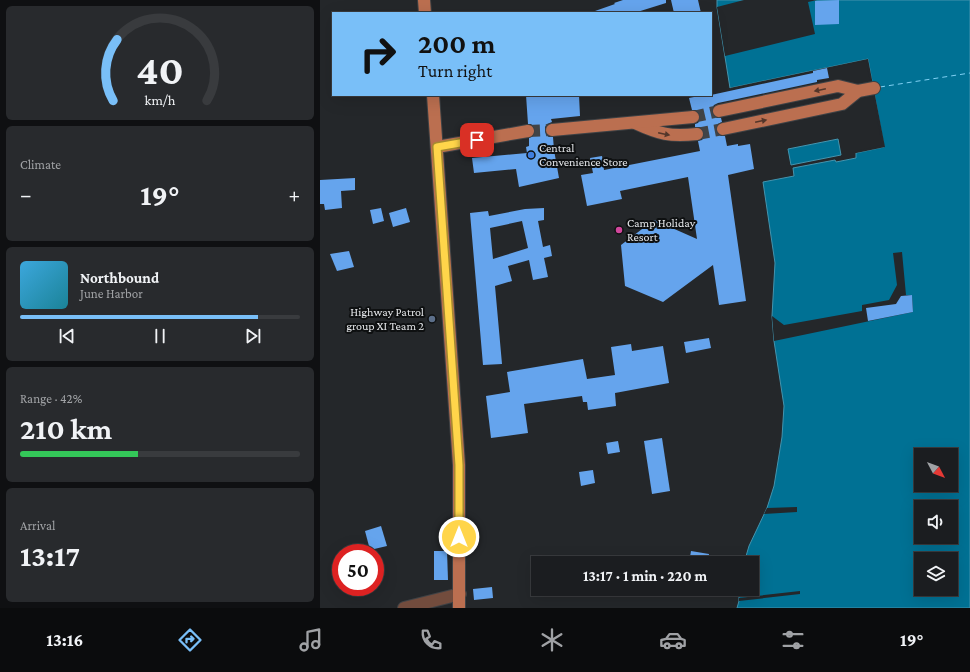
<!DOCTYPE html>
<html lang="en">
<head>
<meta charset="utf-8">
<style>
	:root { --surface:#1b1d20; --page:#282a2d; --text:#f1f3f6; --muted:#a0a2a5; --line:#393b3e; --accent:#79bff8 }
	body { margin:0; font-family:"Crimson Pro",serif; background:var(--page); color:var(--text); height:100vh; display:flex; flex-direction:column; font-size:15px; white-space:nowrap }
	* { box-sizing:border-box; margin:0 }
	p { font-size:13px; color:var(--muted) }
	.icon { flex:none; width:22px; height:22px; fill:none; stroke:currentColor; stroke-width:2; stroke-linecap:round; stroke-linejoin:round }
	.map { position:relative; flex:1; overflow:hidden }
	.panel { display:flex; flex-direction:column; gap:6px; padding:6px; background:#0f1012; width:320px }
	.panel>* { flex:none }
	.hud { position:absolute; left:12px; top:12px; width:380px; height:84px; border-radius:0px; box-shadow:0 4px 16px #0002,0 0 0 1px var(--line); background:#79bff8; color:#111; overflow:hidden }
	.needle { width:26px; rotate:131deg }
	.controls { position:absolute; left:594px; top:448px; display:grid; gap:8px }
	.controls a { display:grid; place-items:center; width:44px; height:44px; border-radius:0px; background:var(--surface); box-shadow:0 4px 16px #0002,0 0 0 1px var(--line); font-size:20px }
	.speed { position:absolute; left:12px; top:544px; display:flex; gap:8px; font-size:20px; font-weight:700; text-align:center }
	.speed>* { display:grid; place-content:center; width:52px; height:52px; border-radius:50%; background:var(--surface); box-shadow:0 4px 16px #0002,0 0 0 1px var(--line); line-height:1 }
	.speed .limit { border:6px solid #d22; background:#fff; color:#111 }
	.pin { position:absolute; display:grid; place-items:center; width:34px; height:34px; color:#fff; margin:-17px; border-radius:8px; box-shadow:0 2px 6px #0006 }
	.me { position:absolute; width:44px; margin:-22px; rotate:0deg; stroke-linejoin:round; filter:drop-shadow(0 0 3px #0008) }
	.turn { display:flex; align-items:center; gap:14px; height:84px; padding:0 20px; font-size:18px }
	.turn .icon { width:52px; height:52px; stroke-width:2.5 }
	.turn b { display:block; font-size:28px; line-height:34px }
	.big { font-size:30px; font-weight:700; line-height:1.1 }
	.panel .tile { flex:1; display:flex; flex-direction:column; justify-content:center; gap:6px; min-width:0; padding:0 14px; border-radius:6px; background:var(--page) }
	.panel .dial { align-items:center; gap:0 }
	.dial svg { height:104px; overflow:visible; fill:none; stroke:var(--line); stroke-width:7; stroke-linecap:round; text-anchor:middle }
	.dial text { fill:var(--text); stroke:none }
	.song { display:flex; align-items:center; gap:12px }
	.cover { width:48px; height:48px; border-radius:6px; background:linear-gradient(135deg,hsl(200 70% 55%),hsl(190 70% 35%)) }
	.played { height:4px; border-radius:2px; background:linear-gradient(90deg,var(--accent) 85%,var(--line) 85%) }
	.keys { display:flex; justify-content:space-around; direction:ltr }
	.heat { display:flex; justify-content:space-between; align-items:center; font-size:22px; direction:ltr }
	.charge { height:6px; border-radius:3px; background:linear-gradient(90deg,#34c759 42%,var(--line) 0) }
	.trip { position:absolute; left:211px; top:556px; width:228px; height:40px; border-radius:0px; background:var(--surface); box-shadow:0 4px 16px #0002,0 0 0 1px var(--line); font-weight:700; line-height:40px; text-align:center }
	.menu { display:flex; height:64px; justify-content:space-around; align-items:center; background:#0b0c0d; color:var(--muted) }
	.menu .icon { width:28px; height:28px }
	.menu .on { color:var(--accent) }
	.menu b { font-size:18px; color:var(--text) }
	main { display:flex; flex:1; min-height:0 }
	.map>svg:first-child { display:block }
</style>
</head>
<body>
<main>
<section class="panel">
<div class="tile dial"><svg viewBox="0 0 100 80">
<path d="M14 69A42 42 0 1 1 86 69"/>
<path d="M14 69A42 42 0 0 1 17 22" stroke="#79bff8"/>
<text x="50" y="56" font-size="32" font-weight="700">40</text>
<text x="50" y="72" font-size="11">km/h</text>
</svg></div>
<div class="tile"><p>Climate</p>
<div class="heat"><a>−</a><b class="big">19°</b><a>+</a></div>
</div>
<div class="tile">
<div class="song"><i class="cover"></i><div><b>Northbound</b><p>June Harbor</p></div></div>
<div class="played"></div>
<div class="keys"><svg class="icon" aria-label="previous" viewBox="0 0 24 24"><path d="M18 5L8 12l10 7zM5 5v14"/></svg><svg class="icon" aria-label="pause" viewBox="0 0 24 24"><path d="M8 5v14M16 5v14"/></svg><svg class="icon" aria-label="next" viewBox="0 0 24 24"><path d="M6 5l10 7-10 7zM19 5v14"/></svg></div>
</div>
<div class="tile"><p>Range · 42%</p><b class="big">210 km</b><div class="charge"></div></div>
<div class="tile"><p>Arrival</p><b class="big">13:17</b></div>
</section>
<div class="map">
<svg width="650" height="608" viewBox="0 0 650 608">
	<rect width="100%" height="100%" fill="#24272a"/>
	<!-- water -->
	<g fill="#007194" stroke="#4494ae" fill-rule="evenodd">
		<path d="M 397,0 L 650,0 L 650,608 L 417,608 L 419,601 L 419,589 L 432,589 L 432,563 L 424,563 L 429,546 L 447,508 L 454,486 L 462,437 L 464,406 L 454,341 L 452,316 L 455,263 L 443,182 L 474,176 L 473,168 L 515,160 L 516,162 L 536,158 L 536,153 L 564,147 L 548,59 L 410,88 L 397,7 ZM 601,455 L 631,455 L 631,485 L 601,485 ZM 601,507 L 631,507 L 631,537 L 601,537 ZM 601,559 L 631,559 L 631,589 L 601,589 Z"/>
		<polygon points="518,139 521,155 471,165 468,149"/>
	</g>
	<!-- pier -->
	<g fill="#24272a">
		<polygon points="424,0 497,0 488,2 495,34 405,56 397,7"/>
		<polygon points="548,59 565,147 536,153 535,151 562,145 546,61 411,90 410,88"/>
		<polygon points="582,252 586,295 592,295 593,312 454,341 452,316 464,325 542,311 542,305 569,300 577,285 573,253"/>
		<polygon points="477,507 477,512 444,514 447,508"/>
		<polygon points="480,591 480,594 419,601 419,598"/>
	</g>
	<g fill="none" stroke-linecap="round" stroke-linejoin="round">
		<!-- ferry -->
		<polyline stroke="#80d1f4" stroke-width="1" stroke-dasharray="5 4" stroke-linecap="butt" points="560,87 650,73"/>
	</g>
	<!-- building -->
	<g fill="#65a4ed" fill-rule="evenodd">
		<polygon points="303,0 346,0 346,3 314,13 275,13 275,11 295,4 294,3"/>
		<polygon points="351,0 378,0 381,13 354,13"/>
		<polygon points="519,0 519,24 495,25 495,1"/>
		<polygon points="507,68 509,78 497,80 497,82 398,103 394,105 392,108 392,112 394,116 397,118 401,118 402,122 398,124 396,126 396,130 398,134 401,136 405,136 407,146 418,144 418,146 430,144 434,169 408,175 426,301 399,305 393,265 343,302 305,286 301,245 334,220 377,239 368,177 300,191 302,199 267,206 261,175 273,173 270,158 282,156 284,170 380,151 378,141 382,140 384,137 384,133 383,129 380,127 375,127 375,124 378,123 380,120 380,116 379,112 376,110 372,110 369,98 384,95 391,95 493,73 493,71"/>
		<polygon points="206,95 259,95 260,116 231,119 232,122 227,124 225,127 225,131 226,135 229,137 233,137 234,150 239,178 199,187 196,169 154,173 152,158 207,153 206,147 209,146 209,138 213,136 215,134 215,130 213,126 211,124 208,124"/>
		<polygon points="35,178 35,190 21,191 22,208 5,210 4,204 0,204 0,180"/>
		<polygon points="61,208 64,221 53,224 50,210"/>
		<polygon points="86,208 90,222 73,227 69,213"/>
		<path d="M 224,208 L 224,220 L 218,221 L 223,247 L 230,245 L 232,256 L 224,258 L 228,277 L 213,280 L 209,260 L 188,266 L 192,281 L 175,286 L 182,364 L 163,365 L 150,213 L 168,211 L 169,216 L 205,209 ZM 202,221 L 208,248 L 173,259 L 170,228 Z"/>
		<polygon points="29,251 34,267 17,271 10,254"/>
		<polygon points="592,295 593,312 548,321 546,308 576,304 581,296"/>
		<polygon points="389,338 391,348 366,353 364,342"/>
		<polygon points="311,344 312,351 343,346 349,383 295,393 296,406 268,410 267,402 263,402 262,396 204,404 208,433 171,438 166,396 190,392 187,372 263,359 267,379 295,375 291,347"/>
		<polygon points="342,438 350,491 332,494 324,441"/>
		<polygon points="298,441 300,452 288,454 286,443"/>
		<polygon points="273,470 275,483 261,486 259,472"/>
		<polygon points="61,526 67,546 50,550 45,531"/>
		<polygon points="114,551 127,551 128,580 114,580"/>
		<polygon points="371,551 389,554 388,563 369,563"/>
		<polygon points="172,587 173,598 154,600 153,589"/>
	</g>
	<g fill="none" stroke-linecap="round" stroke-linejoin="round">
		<!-- major-tunnel -->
		<g stroke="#414447" stroke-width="12" stroke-dasharray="12 6" stroke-linecap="butt">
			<polyline points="373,117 399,111"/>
			<polyline points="208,131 232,130"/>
			<polyline points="377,134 403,129"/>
		</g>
		<defs>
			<polyline id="minor" points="84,608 140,594"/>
			<g id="major">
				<polyline points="104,0 105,13"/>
				<polyline points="113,95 139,465 139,608"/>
				<polyline points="399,111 518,86 538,91"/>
				<path d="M 315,123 C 339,134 350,137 377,134"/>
				<polyline points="403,129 522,104 538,91 554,88"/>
				<polyline points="232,130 373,117"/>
				<polyline points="117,147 208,131"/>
			</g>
		</defs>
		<!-- minor casing -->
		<use href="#minor" stroke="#3f4245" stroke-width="14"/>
		<!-- major casing -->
		<use href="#major" stroke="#3f4245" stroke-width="14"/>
		<!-- minor -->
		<use href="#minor" stroke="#724c3d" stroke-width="12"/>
		<!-- major -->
		<use href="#major" stroke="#bb6f50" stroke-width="12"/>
	</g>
	<!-- one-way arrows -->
	<defs><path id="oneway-solid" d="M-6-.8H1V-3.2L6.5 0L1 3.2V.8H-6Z"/></defs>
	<g fill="#53362a">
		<use href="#oneway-solid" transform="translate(500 90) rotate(168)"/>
		<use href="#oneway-solid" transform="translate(441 121) rotate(-12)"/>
		<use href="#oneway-solid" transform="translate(344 134) rotate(12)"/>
	</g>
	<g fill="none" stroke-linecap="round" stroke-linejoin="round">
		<defs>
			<polyline id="route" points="139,537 139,465 117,147 157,140"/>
		</defs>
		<!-- route casing -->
		<use href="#route" stroke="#a68a30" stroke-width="10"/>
		<!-- route -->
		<use href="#route" stroke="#ffd54a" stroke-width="7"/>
	</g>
	<!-- markers -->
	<circle fill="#3f7fe0" stroke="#0e1011" stroke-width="1.5" cx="211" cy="155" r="4"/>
	<circle fill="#d1479c" stroke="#0e1011" stroke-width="1.5" cx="299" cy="230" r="4"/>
	<circle fill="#5c6f8a" stroke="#0e1011" stroke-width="1.5" cx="112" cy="319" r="4"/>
	<g text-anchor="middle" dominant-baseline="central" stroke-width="4" stroke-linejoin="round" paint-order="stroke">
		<!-- poi labels -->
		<g font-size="12" fill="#e4e6e9" stroke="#0e1011" text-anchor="start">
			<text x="219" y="148">Central<tspan x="219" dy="14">Convenience Store</tspan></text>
			<text x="307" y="223">Camp Holiday<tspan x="307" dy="14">Resort</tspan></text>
			<text x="104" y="312" text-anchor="end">Highway Patrol<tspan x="104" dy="14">group XI Team 2</tspan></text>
		</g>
	</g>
</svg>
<div class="controls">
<a><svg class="needle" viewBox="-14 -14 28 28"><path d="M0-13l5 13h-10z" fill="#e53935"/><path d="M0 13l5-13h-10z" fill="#a0a2a5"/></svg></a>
<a><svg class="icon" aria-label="sound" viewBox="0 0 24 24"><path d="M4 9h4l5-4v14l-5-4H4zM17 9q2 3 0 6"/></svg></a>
<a><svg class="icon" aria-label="layers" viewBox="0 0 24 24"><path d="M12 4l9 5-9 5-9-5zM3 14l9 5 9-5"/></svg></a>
</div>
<div class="speed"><div class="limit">50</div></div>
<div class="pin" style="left:157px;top:140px;background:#d93025"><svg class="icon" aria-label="arrive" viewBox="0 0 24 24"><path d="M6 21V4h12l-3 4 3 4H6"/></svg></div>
<svg class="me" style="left:139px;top:537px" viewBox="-20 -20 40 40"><circle r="17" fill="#ffd54a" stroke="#fff" stroke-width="3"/><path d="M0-11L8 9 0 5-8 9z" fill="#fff"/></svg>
<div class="trip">13:17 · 1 min · 220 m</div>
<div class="hud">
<div class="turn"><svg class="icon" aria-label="right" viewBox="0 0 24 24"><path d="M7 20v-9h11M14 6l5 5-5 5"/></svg><div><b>200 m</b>Turn right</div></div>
</div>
</div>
</main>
<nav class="menu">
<b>13:16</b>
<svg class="icon on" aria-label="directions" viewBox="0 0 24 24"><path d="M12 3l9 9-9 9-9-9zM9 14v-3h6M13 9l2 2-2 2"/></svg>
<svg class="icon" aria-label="music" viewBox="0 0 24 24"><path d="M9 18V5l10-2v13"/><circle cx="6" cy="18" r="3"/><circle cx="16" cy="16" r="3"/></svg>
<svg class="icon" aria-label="phone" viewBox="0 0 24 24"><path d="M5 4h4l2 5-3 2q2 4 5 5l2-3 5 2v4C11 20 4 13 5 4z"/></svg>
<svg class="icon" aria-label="climate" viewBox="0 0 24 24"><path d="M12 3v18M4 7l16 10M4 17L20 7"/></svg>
<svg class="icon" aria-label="car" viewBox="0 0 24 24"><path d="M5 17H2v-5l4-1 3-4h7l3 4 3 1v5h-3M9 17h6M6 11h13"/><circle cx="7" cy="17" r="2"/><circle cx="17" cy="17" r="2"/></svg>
<svg class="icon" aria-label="filters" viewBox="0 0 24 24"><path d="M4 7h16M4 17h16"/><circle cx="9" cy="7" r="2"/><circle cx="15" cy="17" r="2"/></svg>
<b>19°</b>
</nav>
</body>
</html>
